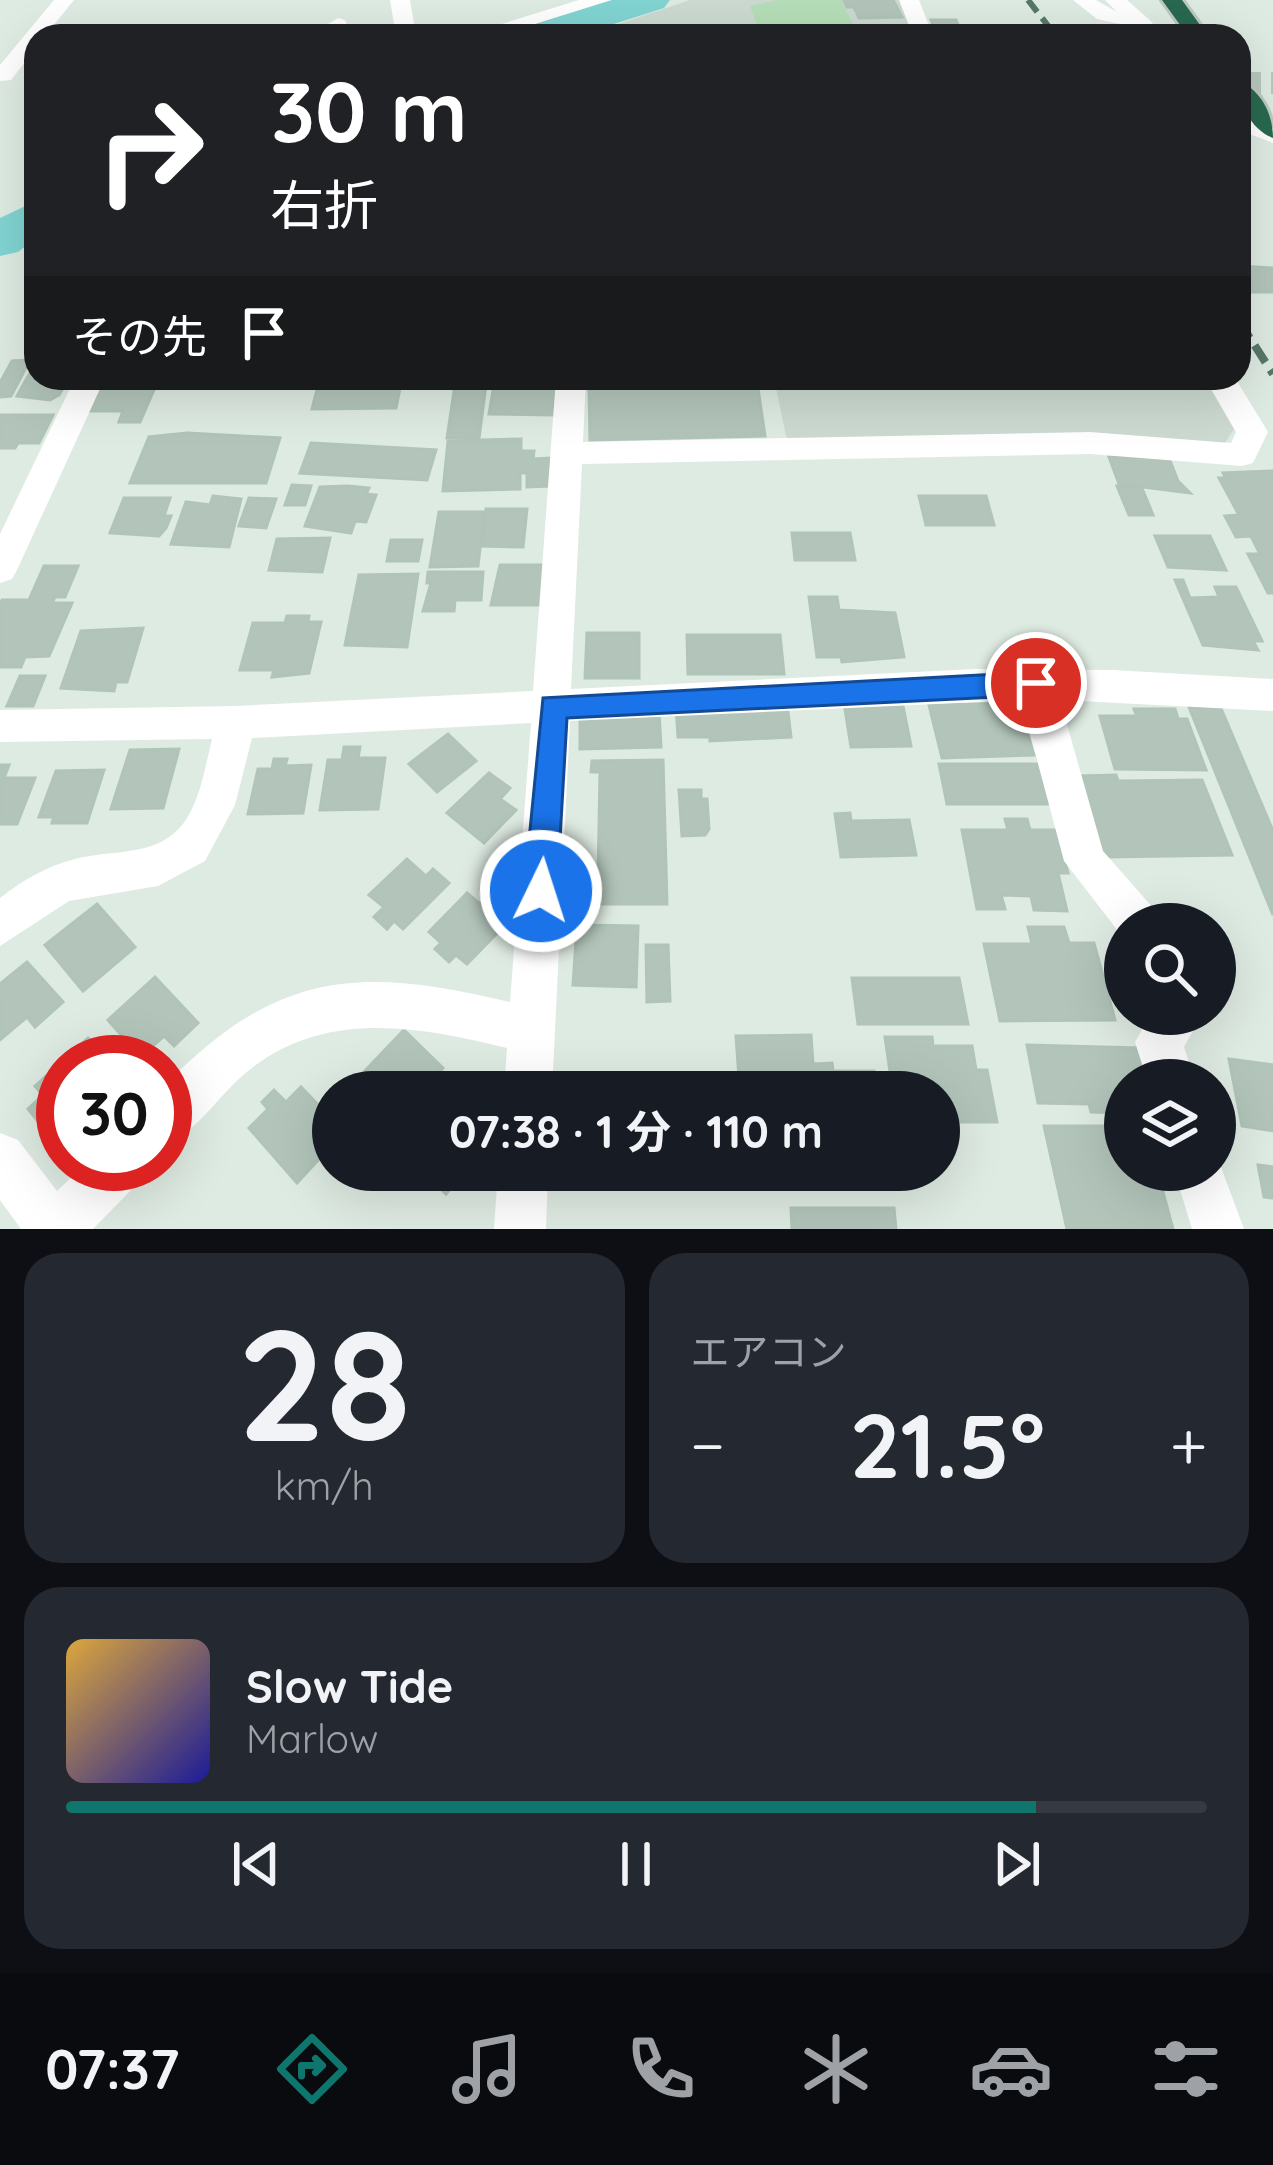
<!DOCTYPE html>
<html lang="ja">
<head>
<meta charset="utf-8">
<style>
	:root { --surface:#171b24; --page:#242831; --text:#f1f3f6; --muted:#9ea1a6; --line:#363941; --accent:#0f766e }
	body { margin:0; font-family:Quicksand,"Noto Sans JP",sans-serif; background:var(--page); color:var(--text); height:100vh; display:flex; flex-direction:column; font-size:45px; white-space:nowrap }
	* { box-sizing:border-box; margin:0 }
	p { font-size:39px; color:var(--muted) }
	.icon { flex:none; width:66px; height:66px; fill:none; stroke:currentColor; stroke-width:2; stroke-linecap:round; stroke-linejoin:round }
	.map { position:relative; height:1229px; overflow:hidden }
	.sheet { display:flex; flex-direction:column; gap:24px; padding:24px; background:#0d0f14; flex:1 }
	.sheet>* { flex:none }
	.top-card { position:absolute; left:24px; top:24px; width:1227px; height:366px; border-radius:36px; box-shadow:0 12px 48px #0002; background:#202124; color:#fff; overflow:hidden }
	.fabs { position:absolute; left:1104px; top:903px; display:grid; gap:24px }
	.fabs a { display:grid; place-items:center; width:132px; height:132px; border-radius:50%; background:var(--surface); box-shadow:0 12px 48px #0002; font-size:60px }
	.speed { position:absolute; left:36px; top:1035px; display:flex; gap:24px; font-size:60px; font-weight:700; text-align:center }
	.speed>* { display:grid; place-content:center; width:156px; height:156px; border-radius:50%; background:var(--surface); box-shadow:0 12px 48px #0002; line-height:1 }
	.speed .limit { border:18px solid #d22; background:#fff; color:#111 }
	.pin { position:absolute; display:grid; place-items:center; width:102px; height:102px; color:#fff; margin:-51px; border:6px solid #fff; border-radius:50%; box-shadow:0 3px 12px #0007 }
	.me { position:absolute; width:132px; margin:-66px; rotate:4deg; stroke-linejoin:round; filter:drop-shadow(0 0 9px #0008) }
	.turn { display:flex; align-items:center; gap:42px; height:252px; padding:0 48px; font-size:54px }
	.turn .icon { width:156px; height:156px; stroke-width:2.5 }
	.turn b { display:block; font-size:84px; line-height:102px }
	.then { display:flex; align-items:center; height:114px; padding:0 48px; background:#0003; gap:24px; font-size:45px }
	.big { font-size:90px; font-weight:700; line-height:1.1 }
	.sheet .tile { flex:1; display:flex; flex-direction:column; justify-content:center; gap:18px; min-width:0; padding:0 42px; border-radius:36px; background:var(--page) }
	.sheet .dial { align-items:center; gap:0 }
	.dial b { font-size:156px; line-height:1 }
	.song { display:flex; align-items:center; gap:36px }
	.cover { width:144px; height:144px; border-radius:18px; background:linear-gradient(135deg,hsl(40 70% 55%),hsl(240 70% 35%)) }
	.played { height:12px; border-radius:6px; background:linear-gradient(90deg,var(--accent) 85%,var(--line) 85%) }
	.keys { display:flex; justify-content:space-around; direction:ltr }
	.heat { display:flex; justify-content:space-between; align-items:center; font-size:66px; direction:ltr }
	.sheet .tiles { flex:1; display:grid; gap:24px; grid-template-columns:1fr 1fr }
	.tile:last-child { grid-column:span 2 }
	.trip { position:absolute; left:312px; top:1071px; width:648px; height:120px; border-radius:60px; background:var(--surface); box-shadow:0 12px 48px #0002; font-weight:700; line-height:120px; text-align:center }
	.tab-bar { display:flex; height:192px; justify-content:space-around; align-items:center; background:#090b0e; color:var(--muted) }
	.tab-bar .icon { width:84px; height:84px }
	.tab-bar .on { color:var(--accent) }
	.tab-bar b { font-size:54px; color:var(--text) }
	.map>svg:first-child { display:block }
</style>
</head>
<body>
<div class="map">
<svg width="1273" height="1229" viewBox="0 0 1273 1229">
	<rect width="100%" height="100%" fill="#deebe2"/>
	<!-- built -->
	<g fill="#ccdad1">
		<polygon points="690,0 900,0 915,36 583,36"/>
		<polygon points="774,378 1204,378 1234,429 1225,443 794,443 786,436"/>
	</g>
	<!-- green -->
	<polygon fill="#b5deb8" points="777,0 841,0 856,31 777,34 759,30 750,6"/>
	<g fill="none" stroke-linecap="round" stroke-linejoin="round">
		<!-- river -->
		<g fill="#81d4d2" fill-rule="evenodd">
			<polygon points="612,0 670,0 664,8 576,36 516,36 522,28"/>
			<polygon points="36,201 36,238 18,252 0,256 0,218"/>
		</g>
	</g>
	<!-- building -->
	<g fill="#b3c5bb" stroke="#b0c4b8" stroke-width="3">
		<polygon points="851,0 893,0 902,17 859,18 854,7 847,7 844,1"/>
		<polygon points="931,20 956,20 963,36 938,36"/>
		<polygon points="1239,266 1273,268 1273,292 1250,292"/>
		<polygon points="30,360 11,396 0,397 0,383 12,361"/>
		<polygon points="36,362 36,378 69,378 59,395 50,400 17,396"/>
		<polygon points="104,378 159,378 140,422 119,422 123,411 88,411"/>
		<polygon points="320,378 402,378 396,408 312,409"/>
		<polygon points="600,378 757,382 765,436 590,440 589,386 600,386"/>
		<polygon points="455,385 486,385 479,438 447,438"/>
		<polygon points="494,385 556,386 553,415 489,414"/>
		<polygon points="0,415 53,415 39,443 18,443 15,448 0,448"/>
		<polygon points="187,433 280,438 266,483 130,483 149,437"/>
		<polygon points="521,439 521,451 534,451 533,459 550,458 550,486 527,487 527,473 520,473 520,489 443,491 448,441"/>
		<polygon points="311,443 436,450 427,480 300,473"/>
		<polygon points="1109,457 1169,458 1178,481 1190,493 1119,484"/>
		<polygon points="1273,471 1273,593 1268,593 1248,554 1260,554 1251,536 1236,537 1225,516 1239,515 1219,478 1226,478 1223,473"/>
		<polygon points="292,485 311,486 305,505 285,505"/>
		<polygon points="348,486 369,488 366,494 376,495 366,522 355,521 351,533 305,526 320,487"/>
		<polygon points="1117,486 1141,486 1153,515 1129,515"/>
		<polygon points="213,496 241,499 229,547 171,544 186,502 210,505"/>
		<polygon points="919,496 986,496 994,525 926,525"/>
		<polygon points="124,498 170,498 164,516 171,516 166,528 159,536 110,533"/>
		<polygon points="249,498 276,499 266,528 239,526"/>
		<polygon points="486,509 527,509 523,547 482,546"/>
		<polygon points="439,512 484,512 478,566 430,567"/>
		<polygon points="792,533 850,533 855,560 795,560"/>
		<polygon points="1155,536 1210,536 1226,570 1168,567"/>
		<polygon points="330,538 322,572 269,570 277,539"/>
		<polygon points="391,540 422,540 418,561 387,561"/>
		<polygon points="500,565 544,565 541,605 491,605"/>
		<polygon points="44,566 78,566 65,597 55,597 52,603 72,603 49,656 25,657 21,667 0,667 0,605 2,600 29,600"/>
		<polygon points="428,572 483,572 481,600 455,600 454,611 423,611 431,583 427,583"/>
		<polygon points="418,574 407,647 345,645 359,575"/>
		<polygon points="1175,580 1183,580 1190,598 1219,597 1215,587 1236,587 1262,641 1253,641 1258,650 1203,645"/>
		<polygon points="809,597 837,597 839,610 895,613 904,657 842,662 841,657 817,657"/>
		<polygon points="287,616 309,616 308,622 321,622 309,673 272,677 274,670 240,670 253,623 285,623"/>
		<polygon points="143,628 127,682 116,682 114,691 61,688 81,631"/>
		<polygon points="587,633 639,633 639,678 585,678"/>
		<polygon points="687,635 780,635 784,674 688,674"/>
		<polygon points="20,676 45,676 33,706 7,706"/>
		<polygon points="902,701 911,746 851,747 844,703"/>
		<polygon points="1018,703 1034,755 942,758 929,705"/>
		<polygon points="787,704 791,737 710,741 710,737 678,737 676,706"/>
		<polygon points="1220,706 1273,831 1273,915 1189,707"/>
		<polygon points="1134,709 1175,709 1178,719 1187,719 1206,770 1115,769 1100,716 1137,716"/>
		<polygon points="659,711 661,747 580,749 580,712"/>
		<polygon points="448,734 476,761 437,792 409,764"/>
		<polygon points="344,747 360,747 358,758 385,758 378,809 320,810 328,760 342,760"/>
		<polygon points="179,749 163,808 111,809 130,750"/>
		<polygon points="274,759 287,759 285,766 311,765 303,813 248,814 258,769 272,769"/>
		<polygon points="663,760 667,904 587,904 588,880 598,880 600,772 591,772 592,761"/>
		<polygon points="939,764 1037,764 1048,804 947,804"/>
		<polygon points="0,765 9,765 4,778 35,778 17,824 0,824"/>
		<polygon points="104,770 87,823 52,823 54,817 39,817 56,771"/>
		<polygon points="489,773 510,788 500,799 516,810 484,843 447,813"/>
		<polygon points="1116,775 1118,781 1202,780 1232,855 1106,857 1080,776"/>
		<polygon points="679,790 701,790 701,799 707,799 709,829 705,835 682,836"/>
		<polygon points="850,813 851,821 909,820 916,855 841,857 835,814"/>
		<polygon points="1005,819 1027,819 1030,830 1057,830 1068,873 1058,873 1067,911 1034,910 1031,896 1001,895 1005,909 977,909 962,830 1008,830"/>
		<polygon points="407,859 426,876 433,869 449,883 403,929 394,921 387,929 374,917 384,907 369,895"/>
		<polygon points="467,893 505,925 467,964 456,955 449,962 435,949 441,943 429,932"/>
		<polygon points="97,904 135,947 83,991 45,945"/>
		<polygon points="577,925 638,926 636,987 573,985"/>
		<polygon points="1028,927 1064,927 1069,943 1094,943 1115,1020 1000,1021 984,944 1032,944"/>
		<polygon points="646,945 668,945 670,1001 647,1002"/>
		<polygon points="27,962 63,1002 35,1027 27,1017 1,1039 0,984"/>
		<polygon points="155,977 198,1023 174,1046 164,1036 141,1057 108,1020"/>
		<polygon points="852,978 959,978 968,1024 858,1024"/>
		<polygon points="404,1030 443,1068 422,1092 381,1092 363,1073"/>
		<polygon points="811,1035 813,1064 832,1063 833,1071 874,1071 877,1092 740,1092 736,1036"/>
		<polygon points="885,1037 932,1037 933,1046 972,1046 976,1070 987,1070 997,1122 952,1122 953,1127 939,1127 939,1092 893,1092"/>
		<polygon points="88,1038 110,1062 63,1062 63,1122 60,1118 46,1131 28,1109 43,1095 35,1086"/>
		<polygon points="1027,1045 1139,1048 1147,1080 1125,1080 1125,1113 1091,1112 1089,1104 1038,1103"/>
		<polygon points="1229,1059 1273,1065 1273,1131 1242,1126"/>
		<polygon points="301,1087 333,1120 333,1131 315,1150 321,1157 297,1183 249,1128 268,1109 262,1102 274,1090 286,1102"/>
		<polygon points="1044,1126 1125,1126 1125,1170 1157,1170 1173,1229 1067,1229"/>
		<polygon points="1258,1165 1273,1167 1273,1198 1264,1197"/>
		<polygon points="422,1170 466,1170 446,1194"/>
		<polygon points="747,1170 856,1170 857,1183 748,1182"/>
		<polygon points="791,1208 894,1208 896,1229 792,1229"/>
	</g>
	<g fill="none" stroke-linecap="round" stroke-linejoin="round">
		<!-- minor-tunnel -->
		<polyline stroke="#b8c8be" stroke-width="22" stroke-dasharray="22 10" stroke-linecap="butt" points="1239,83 1273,83"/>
		<defs>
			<g id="highway">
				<polygon points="1162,0 1182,0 1208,36 1188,36"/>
				<path d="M 1239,81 C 1262,91 1273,115 1273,138 C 1250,129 1239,104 1239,81 Z"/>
			</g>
		</defs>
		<!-- highway casing -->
		<use href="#highway" stroke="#c0c8c4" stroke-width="6"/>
		<!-- minor -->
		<g fill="#fff" fill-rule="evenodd">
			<polygon points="54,0 74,0 45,36 36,36 36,48 11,80 0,81 0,65"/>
			<polygon points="390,0 410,0 416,36 396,36"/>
			<polygon points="579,0 611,0 496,36 463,36"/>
			<polygon points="899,0 919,0 933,36 913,36"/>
			<polygon points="1073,0 1096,0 1117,12 1105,0 1127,0 1153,23 1143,29 1097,19"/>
			<polygon points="338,18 345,20 351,36 331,36 328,24"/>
			<polygon points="1239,115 1273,128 1273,143 1239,130"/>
			<polygon points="75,378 105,378 17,570 12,579 0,583 0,534"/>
			<path d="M 556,378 L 586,378 L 583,442 L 1090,432 L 1231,443 L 1236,432 L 1205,378 L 1235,378 L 1268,432 L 1253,463 L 1242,466 L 1090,454 L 582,464 L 571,689 L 976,669 L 1113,670 L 1273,679 L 1273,711 L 1060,700 L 1103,851 L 1154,909 L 1160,924 L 1125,924 L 1125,940 L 1064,861 L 1021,700 L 570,721 L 552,1092 L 504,1092 L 507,1048 C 418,1026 324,1009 248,1071 C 219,1094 200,1130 165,1145 L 165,1085 C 277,970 360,966 510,1002 L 531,723 L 252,738 L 235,805 L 205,861 L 158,886 L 69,901 L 0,946 L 0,898 C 23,880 47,866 75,859 C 119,848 167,859 191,811 C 202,789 206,763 212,739 L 0,742 L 0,710 L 236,706 L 533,691 Z"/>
			<polygon points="1151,1014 1197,1014 1199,1020 1184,1047 1195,1080 1147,1080 1135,1042"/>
			<polygon points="0,1133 18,1140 57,1191 85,1164 146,1164 139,1182 93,1229 21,1229 0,1200"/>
			<polygon points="1215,1151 1244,1229 1192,1229 1174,1170 1215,1170"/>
			<polygon points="498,1170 548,1170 546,1229 494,1229"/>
		</g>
		<!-- highway -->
		<use href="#highway" fill="#286950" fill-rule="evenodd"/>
		<!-- rail-far1 -->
		<polyline stroke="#587769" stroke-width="6" stroke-dasharray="15 8" stroke-linecap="butt" points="1028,0 1056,36"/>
		<!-- rail -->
		<polyline stroke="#587769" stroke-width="8" stroke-dasharray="20 9" stroke-linecap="butt" points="1239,321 1273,374"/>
	</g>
	<!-- route -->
	<polygon fill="#1a73e8" stroke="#114b97" stroke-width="3" points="1036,672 1046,675 1051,683 1046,692 1036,695 567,718 557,891 552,902 541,907 529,902 524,891 543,698"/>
</svg>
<div class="fabs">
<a><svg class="icon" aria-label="search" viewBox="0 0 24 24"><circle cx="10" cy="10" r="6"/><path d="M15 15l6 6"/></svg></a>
<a><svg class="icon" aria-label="layers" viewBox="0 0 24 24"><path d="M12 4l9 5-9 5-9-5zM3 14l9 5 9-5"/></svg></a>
</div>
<div class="speed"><div class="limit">30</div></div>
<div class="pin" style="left:1036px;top:683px;background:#d93025"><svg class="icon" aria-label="arrive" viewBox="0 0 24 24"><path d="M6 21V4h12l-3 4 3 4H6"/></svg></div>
<svg class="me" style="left:541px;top:891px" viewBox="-20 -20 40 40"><circle r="17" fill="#1a73e8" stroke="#fff" stroke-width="3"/><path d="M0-11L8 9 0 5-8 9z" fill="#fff"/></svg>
<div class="trip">07:38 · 1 分 · 110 m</div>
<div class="top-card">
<div class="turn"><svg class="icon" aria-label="right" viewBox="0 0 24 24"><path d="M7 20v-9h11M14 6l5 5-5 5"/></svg><div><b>30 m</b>右折</div></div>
<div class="then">その先<svg class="icon" aria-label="arrive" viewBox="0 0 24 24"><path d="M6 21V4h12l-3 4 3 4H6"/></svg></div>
</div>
</div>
<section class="sheet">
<div class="tiles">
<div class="tile dial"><b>28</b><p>km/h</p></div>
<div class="tile"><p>エアコン</p>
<div class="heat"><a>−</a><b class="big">21.5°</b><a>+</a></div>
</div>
<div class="tile">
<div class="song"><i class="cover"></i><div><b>Slow Tide</b><p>Marlow</p></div></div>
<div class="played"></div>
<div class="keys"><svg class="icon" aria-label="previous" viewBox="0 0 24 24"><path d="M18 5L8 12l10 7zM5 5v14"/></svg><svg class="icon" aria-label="pause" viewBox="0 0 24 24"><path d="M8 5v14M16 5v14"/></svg><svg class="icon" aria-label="next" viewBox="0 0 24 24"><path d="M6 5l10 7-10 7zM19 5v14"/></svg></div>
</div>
</div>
</section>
<nav class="tab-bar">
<b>07:37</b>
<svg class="icon on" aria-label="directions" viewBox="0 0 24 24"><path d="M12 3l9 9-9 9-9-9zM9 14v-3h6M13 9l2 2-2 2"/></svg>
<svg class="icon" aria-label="music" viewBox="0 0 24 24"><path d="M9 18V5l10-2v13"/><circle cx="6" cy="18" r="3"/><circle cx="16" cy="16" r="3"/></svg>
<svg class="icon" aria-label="phone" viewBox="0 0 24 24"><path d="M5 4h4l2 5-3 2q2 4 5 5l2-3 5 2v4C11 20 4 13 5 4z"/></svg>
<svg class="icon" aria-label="climate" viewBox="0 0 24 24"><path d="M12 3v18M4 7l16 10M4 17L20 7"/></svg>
<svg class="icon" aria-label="car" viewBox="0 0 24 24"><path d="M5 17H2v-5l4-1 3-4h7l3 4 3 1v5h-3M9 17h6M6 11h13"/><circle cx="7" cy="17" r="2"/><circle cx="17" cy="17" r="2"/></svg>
<svg class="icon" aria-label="filters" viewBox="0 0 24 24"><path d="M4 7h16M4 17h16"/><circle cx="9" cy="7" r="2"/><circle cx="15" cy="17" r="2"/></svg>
</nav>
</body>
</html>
